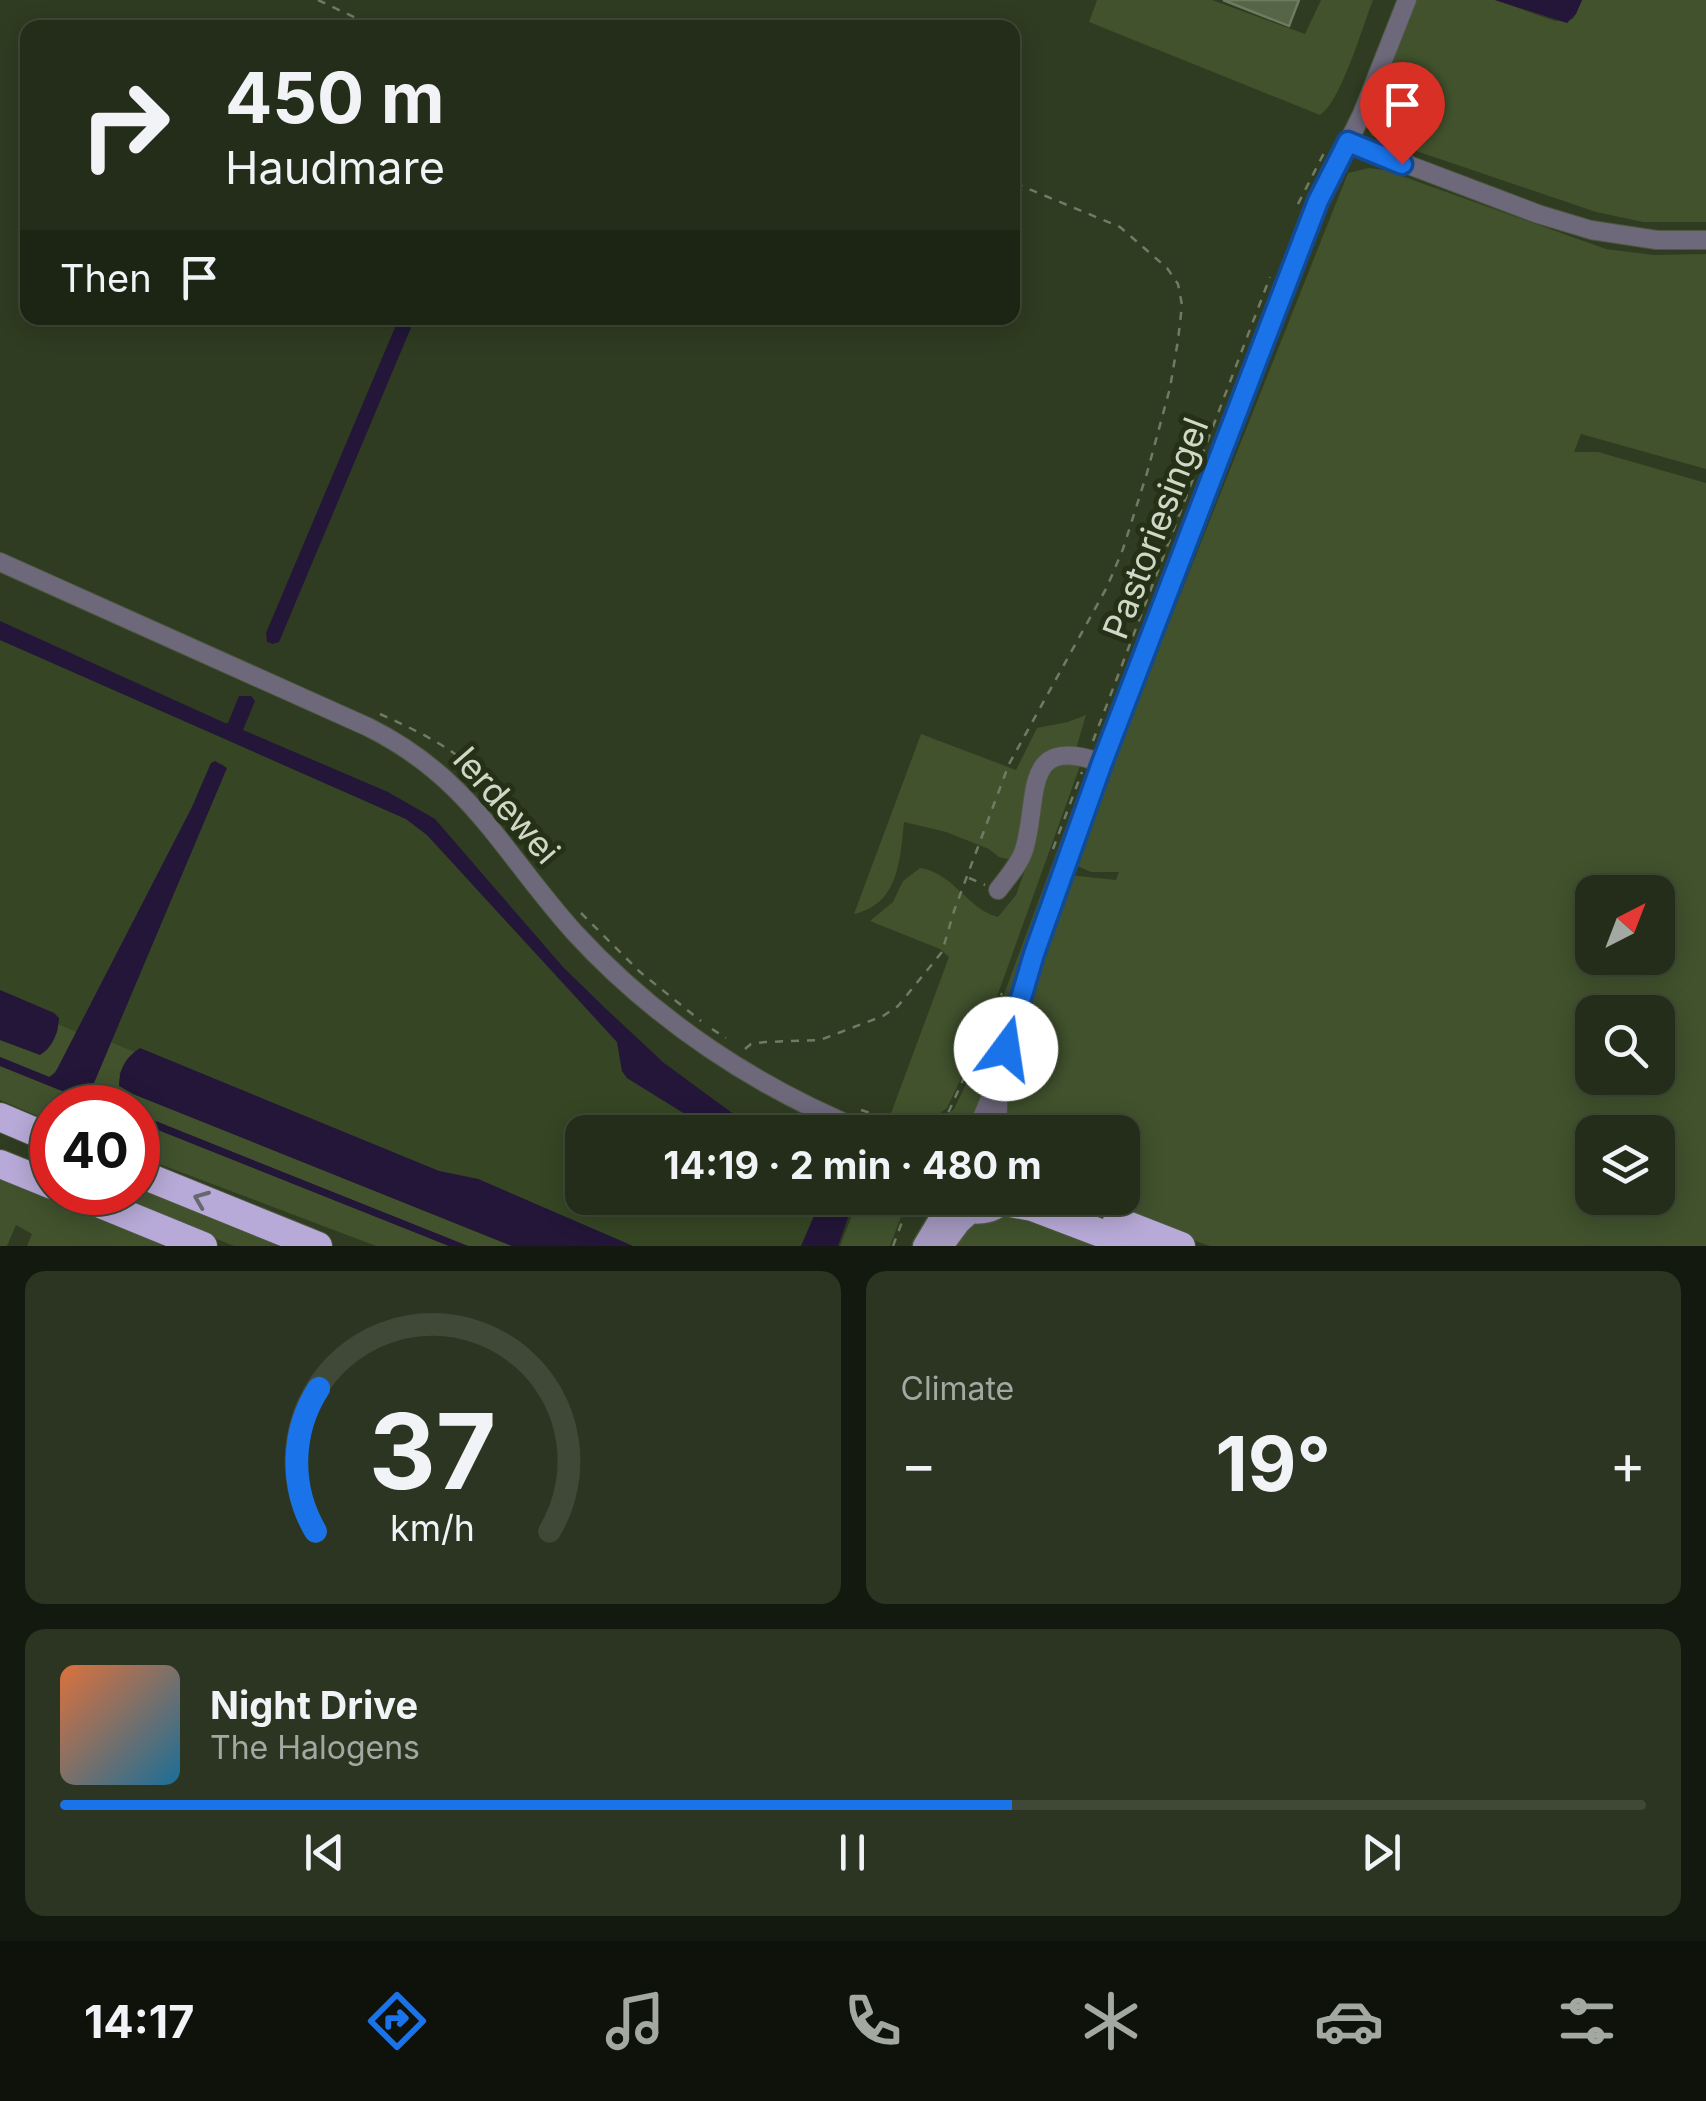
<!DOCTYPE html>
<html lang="en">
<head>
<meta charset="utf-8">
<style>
	:root { --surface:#232d19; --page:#2b3522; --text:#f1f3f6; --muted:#a3a8a2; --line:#404938; --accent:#1a73e8 }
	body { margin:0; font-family:Inter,sans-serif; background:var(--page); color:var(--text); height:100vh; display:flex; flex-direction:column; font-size:38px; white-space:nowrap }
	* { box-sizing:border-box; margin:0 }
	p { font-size:32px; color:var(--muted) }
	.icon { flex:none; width:55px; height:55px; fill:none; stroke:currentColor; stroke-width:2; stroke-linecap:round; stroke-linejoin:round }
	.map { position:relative; height:1246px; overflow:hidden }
	.sheet { display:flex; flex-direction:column; gap:25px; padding:25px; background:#13190e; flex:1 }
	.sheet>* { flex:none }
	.top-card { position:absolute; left:20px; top:20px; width:1000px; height:305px; border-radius:20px; box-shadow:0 5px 25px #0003,0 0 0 2px var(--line); background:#232d19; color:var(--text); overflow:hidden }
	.needle { width:65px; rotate:42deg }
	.fabs { position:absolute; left:1575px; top:875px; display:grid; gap:20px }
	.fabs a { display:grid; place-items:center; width:100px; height:100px; border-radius:20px; background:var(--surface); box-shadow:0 5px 25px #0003,0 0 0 2px var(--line); font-size:50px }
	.speed { position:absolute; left:30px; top:1085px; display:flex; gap:20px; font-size:50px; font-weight:700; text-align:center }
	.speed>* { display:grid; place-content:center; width:130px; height:130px; border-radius:50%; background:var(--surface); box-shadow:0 5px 25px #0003,0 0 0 2px var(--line); line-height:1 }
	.speed .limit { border:15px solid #d22; background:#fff; color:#111 }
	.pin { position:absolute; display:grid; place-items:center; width:85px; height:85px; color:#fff; margin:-102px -42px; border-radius:50% 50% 50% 0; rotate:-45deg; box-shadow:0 0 10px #0007 }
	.pin .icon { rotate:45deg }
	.me { position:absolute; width:110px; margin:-55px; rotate:14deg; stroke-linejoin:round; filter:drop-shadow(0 0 8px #0008) }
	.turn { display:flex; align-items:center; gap:35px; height:210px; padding:0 40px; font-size:45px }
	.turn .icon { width:130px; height:130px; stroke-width:2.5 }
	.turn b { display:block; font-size:70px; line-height:85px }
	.then { display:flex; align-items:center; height:95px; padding:0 40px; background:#0003; gap:20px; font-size:38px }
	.big { font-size:75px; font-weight:700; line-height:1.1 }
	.sheet .card { flex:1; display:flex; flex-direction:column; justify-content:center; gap:15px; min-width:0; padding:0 35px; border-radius:20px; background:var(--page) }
	.sheet .dial { align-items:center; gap:0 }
	.dial svg { height:260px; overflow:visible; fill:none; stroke:var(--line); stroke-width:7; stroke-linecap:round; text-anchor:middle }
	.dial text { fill:var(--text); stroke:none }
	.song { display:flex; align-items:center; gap:30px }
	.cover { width:120px; height:120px; border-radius:15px; background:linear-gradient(135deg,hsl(20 70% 55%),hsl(200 70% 35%)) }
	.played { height:10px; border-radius:5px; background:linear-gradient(90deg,var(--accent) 60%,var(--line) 60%) }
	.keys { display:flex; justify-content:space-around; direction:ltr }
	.heat { display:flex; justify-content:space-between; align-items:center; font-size:55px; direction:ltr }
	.sheet .tiles { flex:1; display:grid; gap:25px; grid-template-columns:1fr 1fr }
	.card:last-child { grid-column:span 2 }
	.trip { position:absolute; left:565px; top:1115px; width:575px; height:100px; border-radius:20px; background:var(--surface); box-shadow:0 5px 25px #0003,0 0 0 2px var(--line); font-weight:700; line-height:100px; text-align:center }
	.tab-bar { display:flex; height:160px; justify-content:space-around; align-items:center; background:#0e120a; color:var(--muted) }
	.tab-bar .icon { width:70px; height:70px }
	.tab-bar .on { color:var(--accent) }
	.tab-bar b { font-size:45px; color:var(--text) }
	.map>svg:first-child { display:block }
</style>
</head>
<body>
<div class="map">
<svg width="1706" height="1246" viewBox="0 0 1706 1246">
	<rect width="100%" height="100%" fill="#2f3c21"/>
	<!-- built -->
	<polygon fill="#364624" points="0,640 406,819 427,835 617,1042 622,1071 627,1078 714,1132 582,1132 582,1198 805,1198 814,1216 801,1246 633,1246 478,1179 439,1171 141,1049 135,1052 111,1042 226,769 223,764 211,763 192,807 77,1032 58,1024 59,1018 54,1013 0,990"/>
	<!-- green -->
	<g fill="#41522d" fill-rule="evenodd">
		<path d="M 1097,0 L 1212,0 L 1305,34 L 1321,0 L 1373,0 C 1363,25 1341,102 1320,115 L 1089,22 Z"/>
		<polygon points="1415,0 1495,0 1555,21 1573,19 1582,0 1706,0 1706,222 1643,222 1596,212 1372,136 1369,131"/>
		<path d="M 1369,168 L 1385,170 L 1606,249 L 1654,255 L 1706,254 L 1706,469 L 1581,434 L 1574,452 L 1598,452 L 1706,483 L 1706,1246 L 1210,1246 L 1071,1198 L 1122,1198 L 1122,1132 L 1005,1132 L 1007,1070 L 1027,991 L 1069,875 L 1116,880 L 1119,872 L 1091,872 L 1073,864 L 1348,173 ZM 1592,892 L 1658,892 L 1658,958 L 1592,958 ZM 1592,1012 L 1658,1012 L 1658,1078 L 1592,1078 ZM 1592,1132 L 1658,1132 L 1658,1198 L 1592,1198 Z"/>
		<path d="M 1086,715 L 1076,749 L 1056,750 L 1015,855 L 1007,859 L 999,857 L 989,849 L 946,832 L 904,822 C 900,860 899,904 854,914 L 921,734 L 1016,770 L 1037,728 L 1068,722 Z"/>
		<path d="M 1054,762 L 1081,763 L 989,1019 L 947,1108 L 924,1125 L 920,1132 L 884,1132 L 949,957 L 940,949 L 870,921 L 893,902 L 903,881 L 920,868 C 954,873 967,909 998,917 L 1016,895 L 1025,870 L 1039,786 Z"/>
		<polygon points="1086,772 1091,779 981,1115 965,1132 927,1132 954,1109 986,1043"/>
		<polygon points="58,1024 77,1032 60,1066 50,1077 0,1057 0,1040 40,1054 57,1033"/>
		<path d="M 111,1042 L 135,1052 L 119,1074 L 133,1094 L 512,1246 L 468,1246 L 138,1114 L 138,1108 C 122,1107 99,1104 91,1090 Z"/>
		<polygon points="0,1066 102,1107 52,1108 52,1122 0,1100"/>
		<polygon points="138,1122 449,1246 376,1246 138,1156"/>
		<polygon points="0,1180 165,1246 27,1246 32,1234 16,1225 7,1246 0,1246"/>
		<polygon points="138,1181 299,1246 234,1246 102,1193 138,1192"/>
		<polygon points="859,1198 908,1198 890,1246 840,1246"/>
		<polygon points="1018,1214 1103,1246 946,1246 962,1225 992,1216"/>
	</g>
	<!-- water -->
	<g fill="#231639">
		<polygon points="1495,0 1582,0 1576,14 1567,23"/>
		<polygon points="399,318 415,318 279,642 273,644 267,642 266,633"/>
		<polygon points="0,621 225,723 228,723 239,696 251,696 255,701 243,730 388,792 435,819 563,967 604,1007 664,1063 758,1132 714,1132 627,1078 622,1071 617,1042 427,835 406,819 0,640"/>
		<polygon points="215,761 227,768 91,1090 95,1097 122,1107 102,1107 0,1066 0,1057 49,1077 55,1073 192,807 211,763"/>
		<path d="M 0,990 L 54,1013 L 59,1018 C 58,1033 53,1047 40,1055 L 0,1040 Z"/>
		<path d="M 140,1048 L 439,1171 L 478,1179 L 633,1246 L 512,1246 L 492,1238 L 133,1094 L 119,1086 C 119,1068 126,1057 140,1048 Z"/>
		<polygon points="138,1114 468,1246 449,1246 138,1122"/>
		<polygon points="805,1198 852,1198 854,1201 838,1246 801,1246 814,1216"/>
	</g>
	<!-- building -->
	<polygon fill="#566447" stroke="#6d7c5e" stroke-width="2.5" points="1223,0 1299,0 1289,26"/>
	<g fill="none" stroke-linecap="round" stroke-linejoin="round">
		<defs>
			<g id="minor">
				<polyline points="1348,142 1538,214 1591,230 1657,240 1706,240"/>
				<path d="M 0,562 L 368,727 C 471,778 502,852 575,933 C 655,1020 757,1088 867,1132"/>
				<path d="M 998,890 C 1007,878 1019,865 1024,850 C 1040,798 1020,733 1102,763"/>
				<polyline points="976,1132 991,1096 997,1091"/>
				<path d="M 998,1132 C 994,1061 1021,989 1045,921 L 1309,222 L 1362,114 L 1407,0"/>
			</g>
			<g id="major">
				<path d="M 948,1198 C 966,1218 991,1217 1009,1198"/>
				<polyline points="924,1246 942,1216 947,1198"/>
				<polyline points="942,1246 959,1223 971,1212"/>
			</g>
			<g id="highway">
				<polyline points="0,1117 52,1139"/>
				<polyline points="0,1164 52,1185"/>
				<polyline points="138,1173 318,1246"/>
				<polyline points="71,1192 203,1246"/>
				<polyline points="1005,1202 1032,1207 1135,1246"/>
				<polyline points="1117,1221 1181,1246"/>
			</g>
		</defs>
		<!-- minor casing -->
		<use href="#minor" stroke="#4c583f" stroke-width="20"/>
		<!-- major casing -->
		<use href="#major" stroke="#4c583f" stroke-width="25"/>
		<!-- highway casing -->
		<use href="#highway" stroke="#4c583f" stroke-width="30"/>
		<!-- path -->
		<g stroke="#707b65" stroke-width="2.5" stroke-dasharray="8 8" stroke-linecap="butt">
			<polyline points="318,0 377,28"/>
			<polyline points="1298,204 1326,149"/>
			<path d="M 380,714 C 424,734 468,754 496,795 C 506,808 512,823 520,837"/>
			<polyline points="1093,741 1270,277"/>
			<polyline points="1053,849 1082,772"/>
			<polyline points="969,878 985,885"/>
			<polyline points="581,913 640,972 701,1021"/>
			<polyline points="712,1029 726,1038"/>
			<polyline points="745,1049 751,1044 765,1042 820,1040 883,1016 898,1006 942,952 954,911 1009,764 1107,587 1123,549 1147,473 1170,388 1178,340 1182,305 1178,284 1167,268 1120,227 1012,182"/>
			<polyline points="861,1110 925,1130"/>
			<polyline points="923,1132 949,1111 1002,993"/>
			<polyline points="893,1246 911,1198"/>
		</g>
		<!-- minor -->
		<use href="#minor" stroke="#6e687b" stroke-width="18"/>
		<!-- major -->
		<use href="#major" stroke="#a398be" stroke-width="22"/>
		<!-- highway -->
		<use href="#highway" stroke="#b8aad8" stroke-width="28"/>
	</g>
	<!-- one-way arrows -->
	<defs><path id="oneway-chevron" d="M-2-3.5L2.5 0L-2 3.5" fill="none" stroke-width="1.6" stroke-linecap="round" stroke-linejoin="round" transform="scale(2.5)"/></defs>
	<use stroke="#67676e" href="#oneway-chevron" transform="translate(201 1199) rotate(-158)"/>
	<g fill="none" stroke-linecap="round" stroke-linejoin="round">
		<defs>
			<polyline id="route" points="1006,1049 1034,954 1102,763 1318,201 1348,142 1402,164"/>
		</defs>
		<!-- route casing -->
		<use href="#route" stroke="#114b97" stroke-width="25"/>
		<!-- route -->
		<use href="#route" stroke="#1a73e8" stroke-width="18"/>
	</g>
	<g text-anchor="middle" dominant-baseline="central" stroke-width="10" stroke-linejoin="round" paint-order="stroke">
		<!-- street labels -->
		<g font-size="35" fill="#cfd7c7" stroke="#253117">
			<text transform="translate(1155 528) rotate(-69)">Pastoriesingel</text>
			<text transform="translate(507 805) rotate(49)">Ierdewei</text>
		</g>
	</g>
</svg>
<div class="fabs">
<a><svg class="needle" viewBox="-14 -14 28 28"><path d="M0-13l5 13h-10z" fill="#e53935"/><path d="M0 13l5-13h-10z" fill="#a3a8a2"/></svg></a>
<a><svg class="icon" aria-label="search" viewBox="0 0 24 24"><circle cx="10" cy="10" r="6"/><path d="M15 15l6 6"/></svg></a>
<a><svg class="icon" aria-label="layers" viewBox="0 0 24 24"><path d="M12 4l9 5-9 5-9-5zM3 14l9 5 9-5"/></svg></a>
</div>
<div class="speed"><div class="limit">40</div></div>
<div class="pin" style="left:1402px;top:164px;background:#d93025"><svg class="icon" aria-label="arrive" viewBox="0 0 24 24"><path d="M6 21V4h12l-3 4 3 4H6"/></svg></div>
<svg class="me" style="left:1006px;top:1049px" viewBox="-20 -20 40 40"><circle r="19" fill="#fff"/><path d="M0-13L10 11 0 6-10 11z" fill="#1a73e8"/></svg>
<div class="trip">14:19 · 2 min · 480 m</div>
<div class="top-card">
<div class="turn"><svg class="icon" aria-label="right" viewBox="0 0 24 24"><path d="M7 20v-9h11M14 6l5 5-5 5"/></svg><div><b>450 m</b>Haudmare</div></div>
<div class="then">Then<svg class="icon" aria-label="arrive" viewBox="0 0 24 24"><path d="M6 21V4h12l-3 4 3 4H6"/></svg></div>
</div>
</div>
<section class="sheet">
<div class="tiles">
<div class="card dial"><svg viewBox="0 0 100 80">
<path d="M14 69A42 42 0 1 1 86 69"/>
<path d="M14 69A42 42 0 0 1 15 25" stroke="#1a73e8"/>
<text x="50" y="56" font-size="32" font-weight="700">37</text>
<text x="50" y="72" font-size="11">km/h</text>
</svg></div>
<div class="card"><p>Climate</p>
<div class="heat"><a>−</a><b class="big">19°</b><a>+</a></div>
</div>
<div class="card">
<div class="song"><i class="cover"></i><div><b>Night Drive</b><p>The Halogens</p></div></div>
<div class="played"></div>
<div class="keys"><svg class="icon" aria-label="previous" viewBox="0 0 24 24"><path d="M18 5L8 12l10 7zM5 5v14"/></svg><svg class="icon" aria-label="pause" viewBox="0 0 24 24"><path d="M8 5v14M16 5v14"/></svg><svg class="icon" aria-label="next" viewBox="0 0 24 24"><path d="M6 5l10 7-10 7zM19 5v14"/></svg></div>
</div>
</div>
</section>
<nav class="tab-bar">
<b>14:17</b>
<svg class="icon on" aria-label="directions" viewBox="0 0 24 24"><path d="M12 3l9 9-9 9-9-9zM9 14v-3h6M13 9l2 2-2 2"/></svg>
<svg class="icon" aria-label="music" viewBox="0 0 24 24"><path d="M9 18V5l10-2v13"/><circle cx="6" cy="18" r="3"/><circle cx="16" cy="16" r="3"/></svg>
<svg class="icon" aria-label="phone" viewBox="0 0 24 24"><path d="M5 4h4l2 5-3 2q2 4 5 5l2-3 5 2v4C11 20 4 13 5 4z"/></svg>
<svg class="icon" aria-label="climate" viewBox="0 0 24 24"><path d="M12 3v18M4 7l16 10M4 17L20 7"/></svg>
<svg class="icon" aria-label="car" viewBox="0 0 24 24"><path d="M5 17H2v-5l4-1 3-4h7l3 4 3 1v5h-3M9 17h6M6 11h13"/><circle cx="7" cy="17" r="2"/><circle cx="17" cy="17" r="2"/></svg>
<svg class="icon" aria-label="filters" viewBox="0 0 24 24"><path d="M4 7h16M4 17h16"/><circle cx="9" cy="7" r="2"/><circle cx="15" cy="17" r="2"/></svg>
</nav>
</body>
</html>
